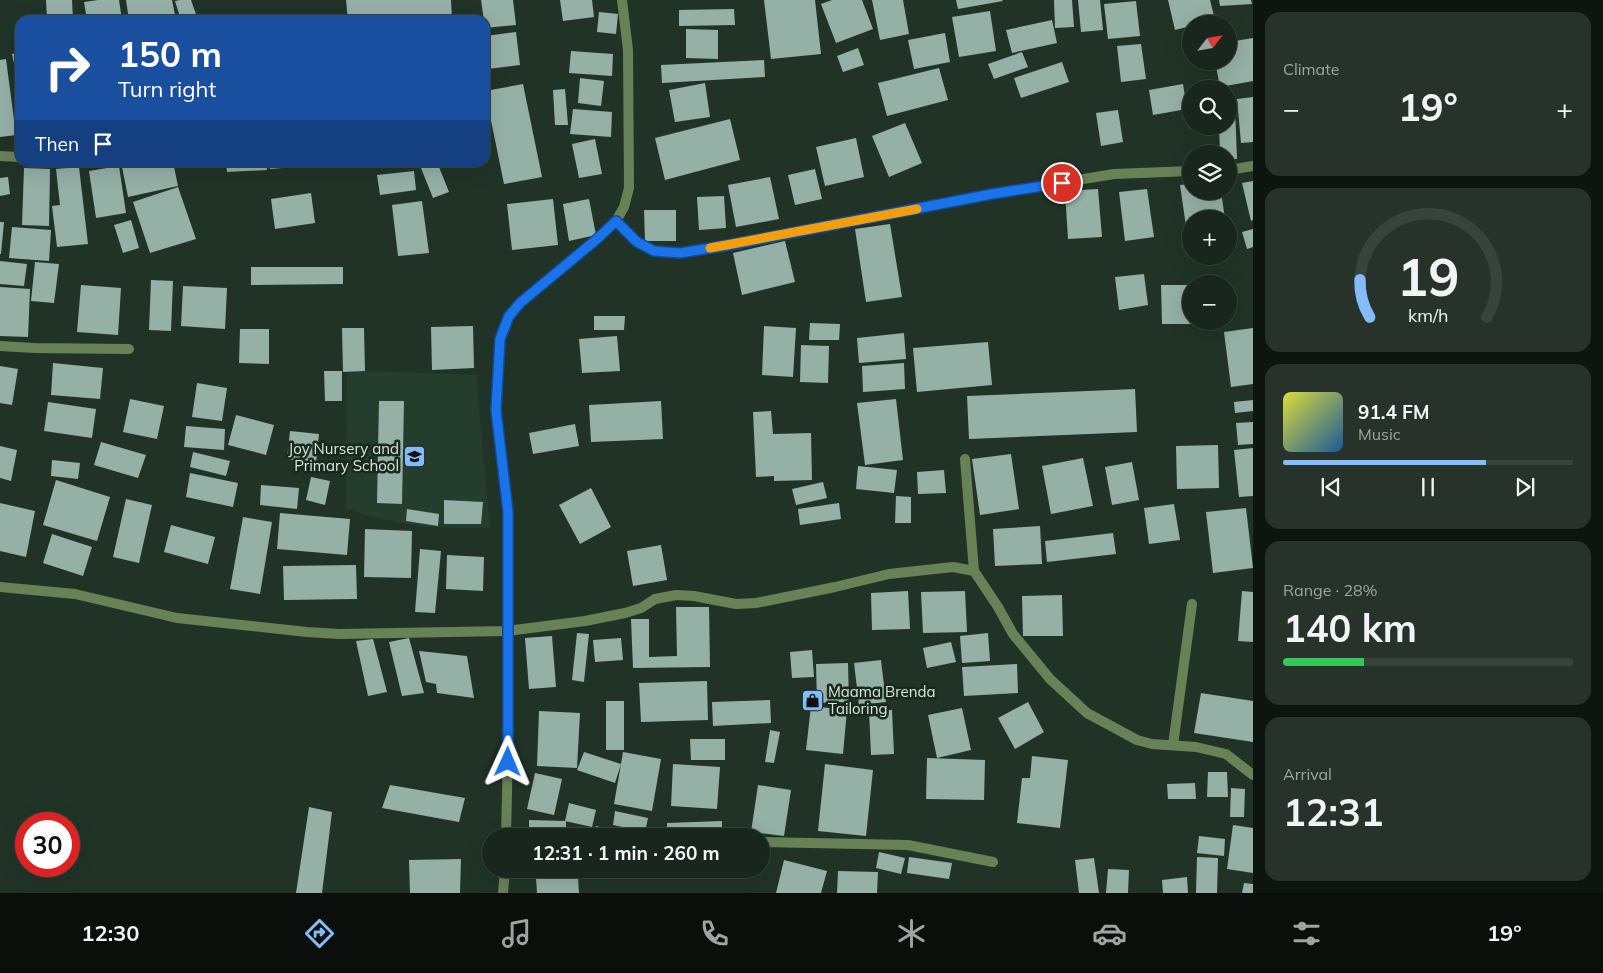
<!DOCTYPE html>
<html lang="en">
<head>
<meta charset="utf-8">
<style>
	:root { --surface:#19261d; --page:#26322a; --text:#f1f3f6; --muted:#9fa5a4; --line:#37433b; --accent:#84bcfb }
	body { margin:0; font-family:Mulish,sans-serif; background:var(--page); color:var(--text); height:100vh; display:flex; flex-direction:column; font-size:19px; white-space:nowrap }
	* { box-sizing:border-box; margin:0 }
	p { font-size:16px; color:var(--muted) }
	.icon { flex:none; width:28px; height:28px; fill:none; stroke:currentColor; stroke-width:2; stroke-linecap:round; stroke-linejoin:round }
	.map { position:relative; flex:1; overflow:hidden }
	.panel { display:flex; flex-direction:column; gap:12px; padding:12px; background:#0e1510; width:350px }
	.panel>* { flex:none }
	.top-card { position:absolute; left:15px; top:15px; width:475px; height:152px; border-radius:15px; box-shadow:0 5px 20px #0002,0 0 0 1px var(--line); background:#1a4fa0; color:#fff; overflow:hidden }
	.needle { width:32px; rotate:59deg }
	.controls { position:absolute; left:1182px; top:15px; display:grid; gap:10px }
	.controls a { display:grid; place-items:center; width:55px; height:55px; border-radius:50%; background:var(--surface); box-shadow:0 5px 20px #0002,0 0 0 1px var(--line); font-size:25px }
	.speed { position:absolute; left:15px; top:812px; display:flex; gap:10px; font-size:25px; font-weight:700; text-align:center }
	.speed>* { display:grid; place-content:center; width:65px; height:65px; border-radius:50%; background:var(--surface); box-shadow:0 5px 20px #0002,0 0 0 1px var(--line); line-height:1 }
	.speed .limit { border:8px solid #d22; background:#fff; color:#111 }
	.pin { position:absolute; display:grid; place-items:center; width:42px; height:42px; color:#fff; margin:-21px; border:2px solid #fff; border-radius:50%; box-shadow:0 1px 5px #0007 }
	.me { position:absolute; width:55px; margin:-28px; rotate:1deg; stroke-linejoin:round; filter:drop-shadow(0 0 4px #0008) }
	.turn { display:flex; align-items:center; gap:18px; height:105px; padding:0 20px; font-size:22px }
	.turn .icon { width:65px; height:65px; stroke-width:2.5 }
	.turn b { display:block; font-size:35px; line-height:42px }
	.then { display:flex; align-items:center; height:48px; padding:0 20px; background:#0003; gap:10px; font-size:19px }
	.big { font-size:38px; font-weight:700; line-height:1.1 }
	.panel .widget { flex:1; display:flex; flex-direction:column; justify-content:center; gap:8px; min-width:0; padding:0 18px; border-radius:15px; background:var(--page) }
	.panel .dial { align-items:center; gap:0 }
	.dial svg { height:130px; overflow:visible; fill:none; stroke:var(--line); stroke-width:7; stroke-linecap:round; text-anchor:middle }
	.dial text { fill:var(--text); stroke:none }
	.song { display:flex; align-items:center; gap:15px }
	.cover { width:60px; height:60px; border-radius:8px; background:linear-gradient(135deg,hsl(60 70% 55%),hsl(210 70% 35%)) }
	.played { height:5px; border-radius:2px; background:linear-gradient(90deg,var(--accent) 70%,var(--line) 70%) }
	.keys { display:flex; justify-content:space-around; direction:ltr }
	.heat { display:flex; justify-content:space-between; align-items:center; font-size:28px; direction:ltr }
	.charge { height:8px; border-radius:4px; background:linear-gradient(90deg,#34c759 28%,var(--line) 0) }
	.trip { position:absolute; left:482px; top:828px; width:288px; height:50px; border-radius:25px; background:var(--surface); box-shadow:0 5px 20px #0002,0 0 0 1px var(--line); font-weight:700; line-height:50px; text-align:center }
	.tab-bar { display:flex; height:80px; justify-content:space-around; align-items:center; background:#0a0f0c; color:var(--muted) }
	.tab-bar .icon { width:35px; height:35px }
	.tab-bar .current { color:var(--accent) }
	.tab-bar b { font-size:22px; color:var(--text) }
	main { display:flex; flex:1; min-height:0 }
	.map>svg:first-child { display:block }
</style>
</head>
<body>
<main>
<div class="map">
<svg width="1253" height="893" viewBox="0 0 1253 893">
	<rect width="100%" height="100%" fill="#213327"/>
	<!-- built -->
	<polygon fill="#253d2d" points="368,371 476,375 490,528 423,527 373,517 346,509 347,373"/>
	<!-- building -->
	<g fill="#95b0a7">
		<polygon points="46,0 72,0 73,20 47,20"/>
		<polygon points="98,0 119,0 122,20 87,20 84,2"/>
		<polygon points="126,0 172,0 176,20 129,20"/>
		<polygon points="180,0 191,0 198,20 181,20 175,1"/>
		<polygon points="346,0 451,0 452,20 348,20"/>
		<polygon points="481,0 513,0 516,25 485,28"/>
		<polygon points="560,0 592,0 594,17 563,21"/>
		<polygon points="764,0 815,0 821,54 771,59"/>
		<polygon points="832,0 862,0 873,29 836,43 821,4"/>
		<polygon points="872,0 903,0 909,34 880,40"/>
		<polygon points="956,0 1002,0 1003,1 958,9"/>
		<polygon points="1054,0 1072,0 1074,27 1055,28"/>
		<polygon points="1078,0 1100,0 1103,30 1081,32"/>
		<polygon points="1168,0 1210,0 1215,20 1201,24 1191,24 1191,26 1175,30"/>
		<polygon points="1219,0 1251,0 1252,4 1220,6"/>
		<polygon points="1136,1 1140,36 1108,39 1104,4"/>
		<polygon points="734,9 735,25 679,26 679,10"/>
		<polygon points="990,11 996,51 959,57 952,17"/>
		<polygon points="599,12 618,14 616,34 597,32"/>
		<polygon points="1052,20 1057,43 1012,53 1006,30"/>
		<polygon points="686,29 718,30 718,59 686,58"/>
		<polygon points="516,32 520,65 488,69 485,36"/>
		<polygon points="945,33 950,62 914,69 908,40"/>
		<polygon points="1253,38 1253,81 1220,87 1215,61 1229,61 1229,42"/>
		<polygon points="1141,44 1146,79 1121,82 1117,46"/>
		<polygon points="858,48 864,65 843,72 837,56"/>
		<polygon points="571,51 613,54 612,76 569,73"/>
		<polygon points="20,52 20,87 19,87 12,54"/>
		<polygon points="1022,52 1028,67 994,79 988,64"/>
		<polygon points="6,59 16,135 0,137 0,60"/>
		<polygon points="764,60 765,77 662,83 661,65"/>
		<polygon points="1062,62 1069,82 1021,98 1014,78"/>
		<polygon points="939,68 948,100 887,116 878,83"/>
		<polygon points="580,78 604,81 601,106 578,103"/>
		<polygon points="705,83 710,117 675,122 669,90"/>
		<polygon points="523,84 542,177 504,184 485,91"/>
		<polygon points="1183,84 1187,109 1153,115 1149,90"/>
		<polygon points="565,89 568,125 555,125 553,90"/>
		<polygon points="1253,97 1253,142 1241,143 1237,99"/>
		<polygon points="1235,106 1237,159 1229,159 1229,154 1220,154 1219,126 1229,126 1229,107"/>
		<polygon points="573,109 612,112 611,137 570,134"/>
		<polygon points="1118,110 1123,142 1101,146 1096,113"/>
		<polygon points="730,119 740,160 665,180 655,138"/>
		<polygon points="905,123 922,163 889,177 872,136"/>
		<polygon points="856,138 864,177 825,186 816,147"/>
		<polygon points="595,139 602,174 579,178 572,144"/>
		<polygon points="121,162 173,162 178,186 128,197"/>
		<polygon points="226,162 266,162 267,170 227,172"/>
		<polygon points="269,162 306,162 307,166 270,169"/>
		<polygon points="421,162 437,162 449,192 433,198 419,163"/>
		<polygon points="119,166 126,213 96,218 89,171"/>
		<polygon points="79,167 88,244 57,247 52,206 60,205 56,169"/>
		<polygon points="24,168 50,169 49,226 22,225"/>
		<polygon points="815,169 822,199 795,205 788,175"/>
		<polygon points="414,171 416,190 380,195 377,175"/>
		<polygon points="8,177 10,194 0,196 0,178"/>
		<polygon points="770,177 779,219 736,227 728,185"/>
		<polygon points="1253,181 1253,220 1251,221 1242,183"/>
		<polygon points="1191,184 1191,191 1221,191 1225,219 1191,219 1191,232 1187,233 1180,185"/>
		<polygon points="178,187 196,239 150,253 133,202"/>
		<polygon points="1098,189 1102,237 1068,239 1065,191"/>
		<polygon points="1147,189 1154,237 1125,241 1119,192"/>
		<polygon points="311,193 315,223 275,229 271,199"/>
		<polygon points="724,196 726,228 699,230 697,197"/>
		<polygon points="553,199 558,245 512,250 507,204"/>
		<polygon points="589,199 596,235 569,241 563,204"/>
		<polygon points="422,201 429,253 398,256 392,205"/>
		<polygon points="644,210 676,210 676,241 645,241"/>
		<polygon points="131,220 139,248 123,253 114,225"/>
		<polygon points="0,222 4,222 1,254 0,254"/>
		<polygon points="890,224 902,297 866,302 855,229"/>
		<polygon points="12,227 51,230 49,261 9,258"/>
		<polygon points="1253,229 1253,247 1247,249 1242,232"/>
		<polygon points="785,241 795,282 742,295 733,253"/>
		<polygon points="0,261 27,264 24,286 0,284"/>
		<polygon points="35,262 59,264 54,303 31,301"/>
		<polygon points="251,267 343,267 343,284 251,285"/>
		<polygon points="1144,274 1148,305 1119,310 1115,277"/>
		<polygon points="151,280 173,281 171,331 149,330"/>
		<polygon points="81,285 121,288 118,335 77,332"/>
		<polygon points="1161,285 1191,285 1192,324 1162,324"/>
		<polygon points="183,286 227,288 225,329 181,326"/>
		<polygon points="0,287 30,289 28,337 0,336"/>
		<polygon points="594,316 625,316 624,330 594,330"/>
		<polygon points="810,323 840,324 839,340 809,340"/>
		<polygon points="473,326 474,368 432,370 431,327"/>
		<polygon points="764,326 796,328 793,377 762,375"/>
		<polygon points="342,328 364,328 365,371 343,372"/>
		<polygon points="1253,328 1253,384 1231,387 1224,332"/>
		<polygon points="240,329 269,329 269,364 239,363"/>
		<polygon points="904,333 906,359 859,363 857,338"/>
		<polygon points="617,336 620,371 582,373 579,339"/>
		<polygon points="988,342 992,385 917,392 913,348"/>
		<polygon points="801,345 829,346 828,383 800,382"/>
		<polygon points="53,363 103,368 100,399 51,395"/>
		<polygon points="904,363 905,389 863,392 862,366"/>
		<polygon points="0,366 18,369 12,405 0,403"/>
		<polygon points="324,371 342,371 342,401 325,401"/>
		<polygon points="197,383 227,388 222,421 192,417"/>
		<polygon points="1135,389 1137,432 969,439 967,396"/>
		<polygon points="130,399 164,406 157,439 123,432"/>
		<polygon points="896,399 903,460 865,465 857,403"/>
		<polygon points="1253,400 1253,411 1235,413 1234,402"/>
		<polygon points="379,401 404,401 402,504 377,503"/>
		<polygon points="661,401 663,439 591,442 589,405"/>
		<polygon points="48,402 96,409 92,438 44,431"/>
		<polygon points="771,411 773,434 811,433 812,480 774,481 774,476 756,477 753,412"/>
		<polygon points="236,415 274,425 266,455 228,445"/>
		<polygon points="1253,422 1253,444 1238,445 1236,423"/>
		<polygon points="575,424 579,446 533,454 529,433"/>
		<polygon points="186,426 225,429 224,450 184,447"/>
		<polygon points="290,431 319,434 316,463 287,459"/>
		<polygon points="101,442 146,455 138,478 94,465"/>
		<polygon points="1218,445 1219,488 1177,489 1176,446"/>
		<polygon points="0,446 17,450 11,481 0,478"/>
		<polygon points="1253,448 1253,496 1239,497 1234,450"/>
		<polygon points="193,452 230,461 226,476 190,467"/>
		<polygon points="1011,454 1019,509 980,515 972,459"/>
		<polygon points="1083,458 1093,506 1051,514 1042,466"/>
		<polygon points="52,460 80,463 78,479 51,476"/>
		<polygon points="1132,462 1139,500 1112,505 1105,467"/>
		<polygon points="858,466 897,470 894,493 856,489"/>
		<polygon points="944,470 946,493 918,494 917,472"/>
		<polygon points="190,473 238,483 233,507 186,497"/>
		<polygon points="311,477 330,481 325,505 306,500"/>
		<polygon points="56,480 110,497 97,541 43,525"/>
		<polygon points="823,482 827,498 796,505 792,489"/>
		<polygon points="261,485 299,488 297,509 260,505"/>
		<polygon points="591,488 611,527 580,544 559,505"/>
		<polygon points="896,496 911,497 911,523 895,523"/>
		<polygon points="126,499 152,505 139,563 113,557"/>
		<polygon points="444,500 483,502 481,524 444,524"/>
		<polygon points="0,503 35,511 26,557 0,551"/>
		<polygon points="839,503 841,519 800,525 798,509"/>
		<polygon points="1174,504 1180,540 1149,544 1144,508"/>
		<polygon points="1246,508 1253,568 1213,573 1206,512"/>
		<polygon points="407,509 439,514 438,526 406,521"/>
		<polygon points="280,513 350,519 347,555 277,549"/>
		<polygon points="243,517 272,522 260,594 230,589"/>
		<polygon points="171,525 215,537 208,564 164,552"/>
		<polygon points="1040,526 1042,564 995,566 993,529"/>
		<polygon points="365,529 412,531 411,578 364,577"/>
		<polygon points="1113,533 1116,554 1047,562 1045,541"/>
		<polygon points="52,534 92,547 83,576 43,563"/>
		<polygon points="661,545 667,580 633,586 627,551"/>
		<polygon points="420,549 441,551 435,613 415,612"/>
		<polygon points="447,555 484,557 483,591 446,589"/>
		<polygon points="356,565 357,599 284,600 283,566"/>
		<polygon points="908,591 910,629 872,630 871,593"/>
		<polygon points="965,591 967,632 923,633 921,592"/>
		<polygon points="1242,591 1253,592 1253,642 1238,641"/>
		<polygon points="1062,595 1063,636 1023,636 1022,596"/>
		<polygon points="676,607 709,607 710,667 633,668 631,619 649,619 649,657 677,656"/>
		<polygon points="577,633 589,634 584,682 572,680"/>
		<polygon points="988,633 990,661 962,663 960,636"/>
		<polygon points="552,636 556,687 529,689 525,638"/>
		<polygon points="409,638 424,693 402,696 389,642"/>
		<polygon points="621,638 623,660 595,662 593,640"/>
		<polygon points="373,639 387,692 368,696 356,641"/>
		<polygon points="951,642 956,662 927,668 923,648"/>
		<polygon points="812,650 814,677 792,678 790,652"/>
		<polygon points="419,651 467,656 474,698 437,693 436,684 426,682"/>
		<polygon points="881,660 886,702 859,705 854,663"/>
		<polygon points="848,663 849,702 817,703 816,664"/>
		<polygon points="1017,664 1018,693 964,696 962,667"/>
		<polygon points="707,681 708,720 641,722 639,683"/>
		<polygon points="1201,693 1253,701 1253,742 1194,733"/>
		<polygon points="770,700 771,723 713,726 712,702"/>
		<rect x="606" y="701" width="18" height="49"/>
		<polygon points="1028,702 1044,732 1015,749 998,718"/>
		<polygon points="811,706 847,710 843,754 806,750"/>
		<polygon points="962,708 971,750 937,758 928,715"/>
		<polygon points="869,710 892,710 894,754 871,755"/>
		<polygon points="539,711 580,713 577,768 537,766"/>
		<polygon points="770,730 780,732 774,763 765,762"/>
		<polygon points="690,739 725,739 725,760 691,760"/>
		<polygon points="584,752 621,764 623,752 661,759 652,811 614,804 621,764 615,783 577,770"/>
		<polygon points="1032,756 1068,760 1060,828 1017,823 1022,778 1030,778"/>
		<polygon points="927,758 985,760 984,800 926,799"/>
		<polygon points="673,764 720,767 717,809 671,806"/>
		<polygon points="825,764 873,770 866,836 818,831"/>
		<polygon points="1208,772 1227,772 1228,797 1207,797"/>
		<polygon points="535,773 562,779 554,815 527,809"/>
		<polygon points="1195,783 1196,799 1168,799 1167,784"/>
		<polygon points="390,785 465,798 459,822 382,808"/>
		<polygon points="758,785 791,790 784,836 751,832"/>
		<polygon points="1231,788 1245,789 1244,817 1230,817"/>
		<polygon points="569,803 596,810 592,827 565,821"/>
		<polygon points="309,807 332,812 322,893 296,893"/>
		<polygon points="615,811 648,818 645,832 613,825"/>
		<polygon points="529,820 566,821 566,836 529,836"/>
		<polygon points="722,821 722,836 667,836 667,823"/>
		<polygon points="1233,825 1253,828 1253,873 1227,869"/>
		<polygon points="596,826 610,830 609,836 593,836"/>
		<polygon points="1199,836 1225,839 1224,856 1197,853"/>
		<polygon points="879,852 905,858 901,874 876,868"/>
		<polygon points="909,857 952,863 949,879 907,873"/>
		<polygon points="1197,857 1218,858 1217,893 1196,893"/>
		<polygon points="1094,858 1099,893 1079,893 1075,860"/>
		<polygon points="461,859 460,893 410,893 409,860"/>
		<polygon points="784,860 827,871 821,893 776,893"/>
		<polygon points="710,869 735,869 714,878"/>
		<polygon points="1108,869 1129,870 1128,893 1106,893"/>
		<polygon points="838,871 878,872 877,893 837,893"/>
		<polygon points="578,877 579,893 537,893 536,878"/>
		<polygon points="1187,877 1188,893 1163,893 1162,880"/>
		<polygon points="1244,883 1253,884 1253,893 1242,893"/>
	</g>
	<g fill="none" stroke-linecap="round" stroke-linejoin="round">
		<!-- minor -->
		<g stroke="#688258" stroke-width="10">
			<polyline points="0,156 20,157"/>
			<polyline points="1229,170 1253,166"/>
			<polyline points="616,221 637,242 654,251 680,253 729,245 993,194 1114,174 1191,171"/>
			<polyline points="0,346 34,348 129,349"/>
			<polyline points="965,459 974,571"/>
			<polyline points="0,587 75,594 177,618 307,632 339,634 507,631 585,621 625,613 641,608 655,599 676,595 694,596 736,604 756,603 835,587 889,574 953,567 974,571 998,607 1013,634 1050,679 1087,713 1137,740 1152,744 1196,747 1226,754 1253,775"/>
			<polyline points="1173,745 1192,604"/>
			<polyline points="506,836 509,707 507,631 508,512 496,410 500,339 509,316 520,303 597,239 616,221 624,207 629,188 628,50 622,0"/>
			<polyline points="761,842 908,845 993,862"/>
			<polyline points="503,893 505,869"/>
		</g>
	</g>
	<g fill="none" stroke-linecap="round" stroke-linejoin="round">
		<defs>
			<polyline id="route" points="508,762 508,512 496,410 500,339 509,316 520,303 597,239 616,221 637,242 654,251 680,253 729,245 992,194 1062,183"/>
		</defs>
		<!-- route casing -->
		<use href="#route" stroke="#114b97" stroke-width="12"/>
		<!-- route -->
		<use href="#route" stroke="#1a73e8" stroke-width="9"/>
		<!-- slow -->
		<polyline stroke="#f59e0b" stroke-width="9" points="710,248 917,209"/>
	</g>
	<!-- icons -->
	<defs>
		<symbol id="school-square" viewBox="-11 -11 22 22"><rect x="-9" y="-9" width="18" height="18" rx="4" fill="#84bcfb" stroke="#18291d"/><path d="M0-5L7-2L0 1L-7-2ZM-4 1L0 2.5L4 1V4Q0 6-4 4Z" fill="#111"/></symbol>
		<symbol id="shop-square" viewBox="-11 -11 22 22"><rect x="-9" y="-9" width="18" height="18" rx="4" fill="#84bcfb" stroke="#18291d"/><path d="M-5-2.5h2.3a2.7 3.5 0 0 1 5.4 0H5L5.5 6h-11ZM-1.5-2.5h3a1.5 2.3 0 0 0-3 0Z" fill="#111"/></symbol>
	</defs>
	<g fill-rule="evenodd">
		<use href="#school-square" x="402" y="444" width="25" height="25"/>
		<use href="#shop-square" x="800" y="688" width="25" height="25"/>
	</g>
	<g text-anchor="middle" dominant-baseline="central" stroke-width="5" stroke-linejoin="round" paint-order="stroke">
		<!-- poi labels -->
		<g font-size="15" fill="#dae5dd" stroke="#18291d" text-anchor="end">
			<text x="399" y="448">Joy Nursery and<tspan x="399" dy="17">Primary School</tspan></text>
			<text x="828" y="691" text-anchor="start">Maama Brenda<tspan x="828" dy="17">Tailoring</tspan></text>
		</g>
	</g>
</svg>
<div class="controls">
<a><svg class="needle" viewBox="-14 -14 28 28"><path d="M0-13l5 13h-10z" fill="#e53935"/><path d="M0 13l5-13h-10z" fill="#9fa5a4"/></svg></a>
<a><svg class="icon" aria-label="search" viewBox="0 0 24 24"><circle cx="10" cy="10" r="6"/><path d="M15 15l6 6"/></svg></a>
<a><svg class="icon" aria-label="layers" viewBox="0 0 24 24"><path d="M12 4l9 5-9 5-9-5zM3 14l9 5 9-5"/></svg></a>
<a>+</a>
<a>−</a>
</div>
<div class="speed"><div class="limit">30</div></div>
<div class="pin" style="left:1062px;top:183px;background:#d93025"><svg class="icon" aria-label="arrive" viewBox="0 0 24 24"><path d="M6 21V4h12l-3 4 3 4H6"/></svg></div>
<svg class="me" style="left:508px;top:762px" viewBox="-20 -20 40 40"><path d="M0-17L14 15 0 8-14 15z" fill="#1a73e8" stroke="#fff" stroke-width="4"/></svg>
<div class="trip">12:31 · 1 min · 260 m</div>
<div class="top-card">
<div class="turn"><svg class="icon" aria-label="right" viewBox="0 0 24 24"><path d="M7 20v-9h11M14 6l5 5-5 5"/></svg><div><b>150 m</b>Turn right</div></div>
<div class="then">Then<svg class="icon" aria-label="arrive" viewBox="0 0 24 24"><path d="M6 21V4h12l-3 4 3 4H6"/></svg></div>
</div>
</div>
<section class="panel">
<div class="widget"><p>Climate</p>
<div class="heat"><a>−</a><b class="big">19°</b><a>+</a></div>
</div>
<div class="widget dial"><svg viewBox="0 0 100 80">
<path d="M14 69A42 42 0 1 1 86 69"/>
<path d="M14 69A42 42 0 0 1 8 46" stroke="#84bcfb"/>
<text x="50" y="56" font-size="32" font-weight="700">19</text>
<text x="50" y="72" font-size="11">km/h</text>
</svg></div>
<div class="widget">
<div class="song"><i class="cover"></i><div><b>91.4 FM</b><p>Music</p></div></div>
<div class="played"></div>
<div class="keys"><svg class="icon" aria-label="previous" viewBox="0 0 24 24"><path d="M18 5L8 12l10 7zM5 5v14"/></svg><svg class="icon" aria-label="pause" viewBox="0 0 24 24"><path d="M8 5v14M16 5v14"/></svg><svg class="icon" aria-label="next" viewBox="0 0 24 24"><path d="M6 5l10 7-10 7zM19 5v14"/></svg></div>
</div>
<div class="widget"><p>Range · 28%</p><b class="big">140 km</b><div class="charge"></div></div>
<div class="widget"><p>Arrival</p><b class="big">12:31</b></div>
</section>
</main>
<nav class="tab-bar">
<b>12:30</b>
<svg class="icon current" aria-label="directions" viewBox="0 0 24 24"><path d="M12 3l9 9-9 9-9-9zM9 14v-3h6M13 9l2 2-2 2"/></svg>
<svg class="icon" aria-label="music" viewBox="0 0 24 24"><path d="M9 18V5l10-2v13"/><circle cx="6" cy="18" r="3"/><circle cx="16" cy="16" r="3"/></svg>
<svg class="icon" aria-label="phone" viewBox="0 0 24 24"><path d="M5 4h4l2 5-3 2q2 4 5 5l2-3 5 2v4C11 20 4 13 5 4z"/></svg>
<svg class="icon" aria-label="climate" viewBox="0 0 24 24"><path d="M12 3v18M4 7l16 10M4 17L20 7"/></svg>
<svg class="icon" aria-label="car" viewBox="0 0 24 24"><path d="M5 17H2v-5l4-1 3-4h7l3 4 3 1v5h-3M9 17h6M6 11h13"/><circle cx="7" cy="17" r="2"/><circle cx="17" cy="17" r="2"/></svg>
<svg class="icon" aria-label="filters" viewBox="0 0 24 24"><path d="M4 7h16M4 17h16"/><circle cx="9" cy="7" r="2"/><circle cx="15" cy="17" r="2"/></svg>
<b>19°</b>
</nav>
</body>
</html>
